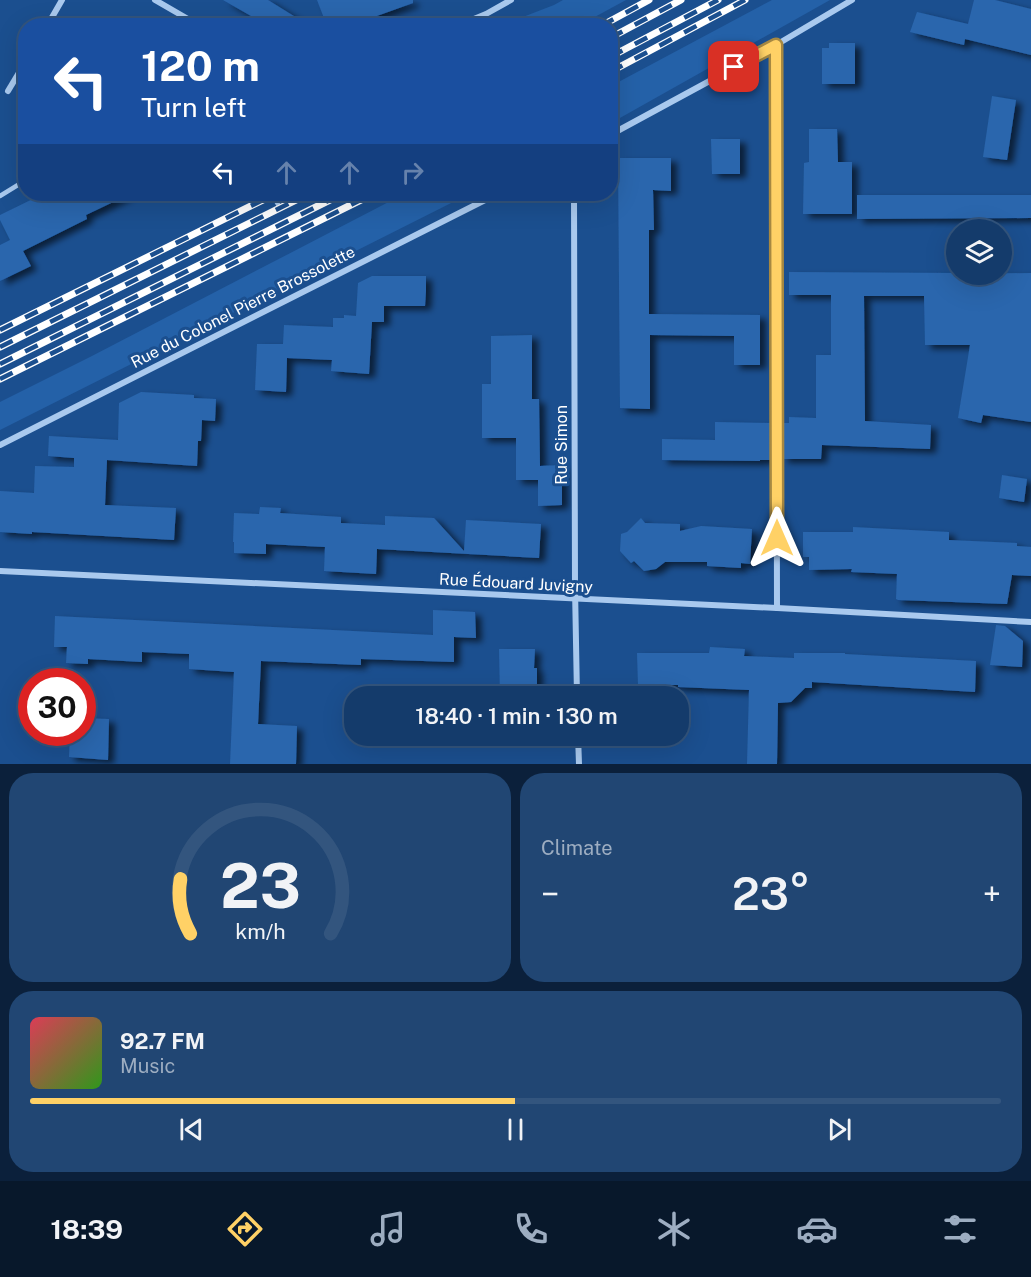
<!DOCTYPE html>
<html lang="en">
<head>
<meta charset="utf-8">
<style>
	:root { --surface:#143b6b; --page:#214673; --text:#f1f3f6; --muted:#9dadc1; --line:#33557e; --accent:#ffd166 }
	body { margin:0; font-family:"Public Sans",sans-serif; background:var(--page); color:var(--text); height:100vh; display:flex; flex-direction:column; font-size:22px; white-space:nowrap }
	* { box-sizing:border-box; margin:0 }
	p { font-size:20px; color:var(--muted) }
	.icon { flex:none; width:33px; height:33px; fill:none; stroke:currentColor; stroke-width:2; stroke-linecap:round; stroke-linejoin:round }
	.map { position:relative; height:764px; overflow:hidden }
	.panel { display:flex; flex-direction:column; gap:9px; padding:9px; background:#0b203b; flex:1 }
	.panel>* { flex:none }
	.top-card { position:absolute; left:18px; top:18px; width:600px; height:183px; border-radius:24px; box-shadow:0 6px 24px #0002,0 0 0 2px var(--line); background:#1a4fa0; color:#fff; overflow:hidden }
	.controls { position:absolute; left:946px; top:219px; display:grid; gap:12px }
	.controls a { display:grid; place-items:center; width:66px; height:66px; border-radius:50%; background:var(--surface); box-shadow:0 6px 24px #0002,0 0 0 2px var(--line); font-size:30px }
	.speed { position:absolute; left:18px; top:668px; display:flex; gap:12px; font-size:30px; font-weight:700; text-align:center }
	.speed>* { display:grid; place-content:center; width:78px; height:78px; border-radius:50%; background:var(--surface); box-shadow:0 6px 24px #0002,0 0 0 2px var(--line); line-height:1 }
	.speed .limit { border:9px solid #d22; background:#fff; color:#111 }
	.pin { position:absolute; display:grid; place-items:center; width:51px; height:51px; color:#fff; margin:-26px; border-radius:12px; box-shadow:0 3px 9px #0006 }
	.me { position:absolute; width:66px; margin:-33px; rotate:0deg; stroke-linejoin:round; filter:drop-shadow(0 0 4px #0008) }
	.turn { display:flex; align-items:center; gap:21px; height:126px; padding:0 24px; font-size:27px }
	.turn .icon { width:78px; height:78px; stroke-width:2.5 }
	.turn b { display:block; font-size:42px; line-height:51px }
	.lanes { display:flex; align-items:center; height:57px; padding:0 24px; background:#0003; justify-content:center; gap:30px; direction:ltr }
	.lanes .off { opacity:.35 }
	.big { font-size:45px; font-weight:600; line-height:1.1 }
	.panel .widget { flex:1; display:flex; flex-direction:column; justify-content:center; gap:9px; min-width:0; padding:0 21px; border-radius:24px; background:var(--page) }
	.panel .dial { align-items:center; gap:0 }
	.dial svg { height:156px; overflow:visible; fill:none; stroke:var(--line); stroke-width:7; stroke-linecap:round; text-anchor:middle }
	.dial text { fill:var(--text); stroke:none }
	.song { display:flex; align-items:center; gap:18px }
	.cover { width:72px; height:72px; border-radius:9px; background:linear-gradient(135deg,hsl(350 70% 55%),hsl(110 70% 35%)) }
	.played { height:6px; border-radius:3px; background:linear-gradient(90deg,var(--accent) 50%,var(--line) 50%) }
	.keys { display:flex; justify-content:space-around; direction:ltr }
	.heat { display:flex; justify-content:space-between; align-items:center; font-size:33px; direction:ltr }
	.panel .tiles { flex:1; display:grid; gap:9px; grid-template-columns:1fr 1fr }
	.widget:last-child { grid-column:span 2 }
	.trip { position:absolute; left:344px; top:686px; width:345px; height:60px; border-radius:24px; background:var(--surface); box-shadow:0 6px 24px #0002,0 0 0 2px var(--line); font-weight:600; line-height:60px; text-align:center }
	.tabs { display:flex; height:96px; justify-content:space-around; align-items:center; background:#08182b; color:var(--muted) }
	.tabs .icon { width:42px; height:42px }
	.tabs .current { color:var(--accent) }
	.tabs b { font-size:27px; color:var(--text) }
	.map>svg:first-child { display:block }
</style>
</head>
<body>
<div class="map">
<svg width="1031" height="764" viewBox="0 0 1031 764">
	<defs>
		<filter id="shadow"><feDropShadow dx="6" dy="4" stdDeviation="3" flood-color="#0009"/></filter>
	</defs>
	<rect width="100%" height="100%" fill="#1b4f8f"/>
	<!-- green -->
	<g fill="#2461a8">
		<polygon points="563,0 626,0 580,25 502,25 554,5"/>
		<polygon points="772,0 830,0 611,123 611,86"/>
		<polygon points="404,194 469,194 0,430 0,402 90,357"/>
	</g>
	<!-- building -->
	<g fill="#2a66ad" filter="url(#shadow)">
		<polygon points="223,0 268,0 310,26 245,26 251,16"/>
		<polygon points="317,0 413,0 413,3 363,21 364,26 327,26"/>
		<polygon points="974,0 995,0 1031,9 1031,55 965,39 964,45 910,32 917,12 968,24"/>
		<polygon points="829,43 855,43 855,84 822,84 822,48 829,48"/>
		<polygon points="992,96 1016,100 1007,160 983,157"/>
		<polygon points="809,129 837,129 838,162 852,162 852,214 803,214 804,163 809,162"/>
		<polygon points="711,139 740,139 740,174 712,174"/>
		<polygon points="618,158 671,158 671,191 653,190 654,230 649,230 649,314 760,315 760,365 734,365 734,336 650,335 650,409 620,408"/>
		<polygon points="43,194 130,194 86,215 87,219 23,251 31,266 0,281 0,245 10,240 0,220 0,215"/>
		<polygon points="857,195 1031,195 1031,218 857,219"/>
		<polygon points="789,272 957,273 957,274 1031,273 1031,422 983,415 981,423 958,418 970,345 925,345 924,296 864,296 865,421 931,425 930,449 822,445 821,459 782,459 782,423 789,423 789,417 816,418 816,355 831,355 831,295 789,295"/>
		<polygon points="372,276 426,276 426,291 425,306 384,306 384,322 372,322 369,374 331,371 332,360 287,358 286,392 255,390 257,344 283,344 284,325 333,327 333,318 344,318 344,315 356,316 358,283"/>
		<polygon points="532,335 532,399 539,399 540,466 562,465 562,505 538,506 538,480 516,480 516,438 482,438 482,384 491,384 491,336"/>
		<polygon points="141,392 194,395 194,398 216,399 215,421 202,420 201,441 198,441 197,466 107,460 105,505 176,508 174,540 32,532 32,534 0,532 0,491 34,493 35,466 74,467 74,458 48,456 49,436 118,440 119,403"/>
		<polygon points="715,422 771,423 771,460 760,460 760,461 662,460 662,439 715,440"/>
		<polygon points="1002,475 1027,479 1024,502 999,498"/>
		<polygon points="260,507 281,508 280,513 341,517 341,523 385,525 385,516 434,518 464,551 466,520 541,524 539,558 377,549 376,574 324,571 325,547 266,544 266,554 234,553 234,542 233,542 234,513 259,514"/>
		<polygon points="641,518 645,523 680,524 680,531 701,526 752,529 750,564 741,563 741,568 707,566 707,562 665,562 656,569 644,571 634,561 631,563 620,551 621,534 627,532"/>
		<polygon points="853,527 949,532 949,540 1017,543 1017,546 1031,547 1031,576 1012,575 1007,604 898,600 896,599 897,574 851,572 852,569 809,570 809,557 803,557 803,532 853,532"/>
		<polygon points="433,610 475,612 476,638 454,637 454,662 361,659 361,665 261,661 258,724 297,726 296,764 230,764 234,672 189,669 189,654 142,652 142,662 88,659 88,664 66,663 67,647 54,647 55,616 433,635"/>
		<polygon points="996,625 1005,626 1023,641 1022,667 990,665"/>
		<polygon points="710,647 745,649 744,656 794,658 794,653 845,653 845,654 976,661 975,692 812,682 812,688 805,688 791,702 778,703 777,764 747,764 749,690 678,687 678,685 638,685 637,653 709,653"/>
		<polygon points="499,649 535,649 534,668 537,668 537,696 500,696"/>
		<polygon points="82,718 109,719 108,760 69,757 70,732 82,732"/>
	</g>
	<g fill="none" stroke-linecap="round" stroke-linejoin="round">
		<!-- lane -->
		<g stroke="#a9c9ee" stroke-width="4.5">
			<polyline points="272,194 280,208"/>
			<polyline points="0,196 26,180"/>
		</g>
		<!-- street -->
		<g stroke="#a9c9ee" stroke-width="6">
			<polyline points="155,0 200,26"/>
			<polyline points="47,26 62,0"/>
			<polyline points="457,26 486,14 511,0"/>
			<polyline points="776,45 777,608"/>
			<polyline points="8,91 26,61"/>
			<polyline points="610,135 776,45 852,0"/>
			<polyline points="574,194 575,588 577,696"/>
			<polyline points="0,445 497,194"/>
			<polyline points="0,571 777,608 1031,622"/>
			<polyline points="578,735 579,764"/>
		</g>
		<defs>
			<g id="rail">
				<polyline points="601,26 649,0"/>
				<polyline points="610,38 681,0"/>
				<polyline points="610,57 718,0"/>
				<polyline points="610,72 745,0"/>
				<polyline points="0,330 275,194"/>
				<polyline points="0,347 308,194"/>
				<polyline points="0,364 342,194"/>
				<polyline points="0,379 373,194"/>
			</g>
		</defs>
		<!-- rail casing -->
		<use href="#rail" stroke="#fff" stroke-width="7"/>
		<!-- rail -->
		<use href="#rail" stroke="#1b4f8f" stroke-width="4.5" stroke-dasharray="14" stroke-linecap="butt"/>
	</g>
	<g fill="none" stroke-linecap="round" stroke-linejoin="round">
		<defs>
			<polyline id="route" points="734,67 776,45 777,538"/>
		</defs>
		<!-- route casing -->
		<use href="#route" stroke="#a68842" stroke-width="15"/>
		<!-- route -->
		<use href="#route" stroke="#ffd166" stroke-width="10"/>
	</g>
	<g text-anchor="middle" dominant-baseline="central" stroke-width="6" stroke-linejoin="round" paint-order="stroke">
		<!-- street labels -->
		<g font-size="16" fill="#fff" stroke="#1b4f8f">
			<text transform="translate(243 307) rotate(-27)">Rue du Colonel Pierre Brossolette</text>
			<text transform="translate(561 445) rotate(-90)">Rue Simon</text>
			<text transform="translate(516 583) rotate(3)">Rue Édouard Juvigny</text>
		</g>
	</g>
</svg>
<div class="controls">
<a><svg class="icon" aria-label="layers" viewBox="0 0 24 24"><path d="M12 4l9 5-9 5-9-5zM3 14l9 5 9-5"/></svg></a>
</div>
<div class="speed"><div class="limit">30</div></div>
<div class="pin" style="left:734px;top:67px;background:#d93025"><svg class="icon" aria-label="arrive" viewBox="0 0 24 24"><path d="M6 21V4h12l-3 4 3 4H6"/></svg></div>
<svg class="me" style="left:777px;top:538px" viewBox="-20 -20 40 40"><path d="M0-17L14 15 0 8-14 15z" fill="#ffd166" stroke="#fff" stroke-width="4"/></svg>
<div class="trip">18:40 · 1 min · 130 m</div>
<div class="top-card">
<div class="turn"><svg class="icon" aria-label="left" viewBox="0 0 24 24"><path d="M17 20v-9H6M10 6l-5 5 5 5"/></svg><div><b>120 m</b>Turn left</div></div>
<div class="lanes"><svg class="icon" aria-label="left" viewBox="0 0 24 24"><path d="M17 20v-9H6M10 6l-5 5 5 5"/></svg><svg class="icon off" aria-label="ahead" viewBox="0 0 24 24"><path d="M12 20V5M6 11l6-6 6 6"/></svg><svg class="icon off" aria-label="ahead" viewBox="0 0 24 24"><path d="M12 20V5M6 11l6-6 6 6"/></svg><svg class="icon off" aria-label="right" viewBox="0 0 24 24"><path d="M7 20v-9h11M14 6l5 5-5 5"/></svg></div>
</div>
</div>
<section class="panel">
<div class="tiles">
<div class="widget dial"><svg viewBox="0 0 100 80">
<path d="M14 69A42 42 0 1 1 86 69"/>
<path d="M14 69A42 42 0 0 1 9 41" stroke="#ffd166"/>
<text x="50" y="56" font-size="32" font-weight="700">23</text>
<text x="50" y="72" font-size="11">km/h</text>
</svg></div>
<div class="widget"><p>Climate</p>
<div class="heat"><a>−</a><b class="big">23°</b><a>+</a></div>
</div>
<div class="widget">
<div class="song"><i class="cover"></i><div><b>92.7 FM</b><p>Music</p></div></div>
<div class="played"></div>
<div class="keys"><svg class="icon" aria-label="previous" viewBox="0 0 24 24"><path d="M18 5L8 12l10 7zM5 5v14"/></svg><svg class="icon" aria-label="pause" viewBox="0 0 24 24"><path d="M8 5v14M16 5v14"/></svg><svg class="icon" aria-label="next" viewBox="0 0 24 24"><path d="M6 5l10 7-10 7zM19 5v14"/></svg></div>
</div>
</div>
</section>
<nav class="tabs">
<b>18:39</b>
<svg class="icon current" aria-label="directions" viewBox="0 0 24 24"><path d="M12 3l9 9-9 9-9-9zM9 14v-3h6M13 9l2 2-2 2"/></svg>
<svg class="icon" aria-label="music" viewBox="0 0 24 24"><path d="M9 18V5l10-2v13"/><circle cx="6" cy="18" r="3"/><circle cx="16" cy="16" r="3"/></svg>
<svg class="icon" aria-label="phone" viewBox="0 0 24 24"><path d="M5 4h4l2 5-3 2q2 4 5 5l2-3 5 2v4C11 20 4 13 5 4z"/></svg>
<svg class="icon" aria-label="climate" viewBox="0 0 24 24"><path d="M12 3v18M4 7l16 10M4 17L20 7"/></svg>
<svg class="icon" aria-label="car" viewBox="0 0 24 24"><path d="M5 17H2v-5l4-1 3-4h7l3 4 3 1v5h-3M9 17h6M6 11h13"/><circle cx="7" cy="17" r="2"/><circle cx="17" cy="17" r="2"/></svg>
<svg class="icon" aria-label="filters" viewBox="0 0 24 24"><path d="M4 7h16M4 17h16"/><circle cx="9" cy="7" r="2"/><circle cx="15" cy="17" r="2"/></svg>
</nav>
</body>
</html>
